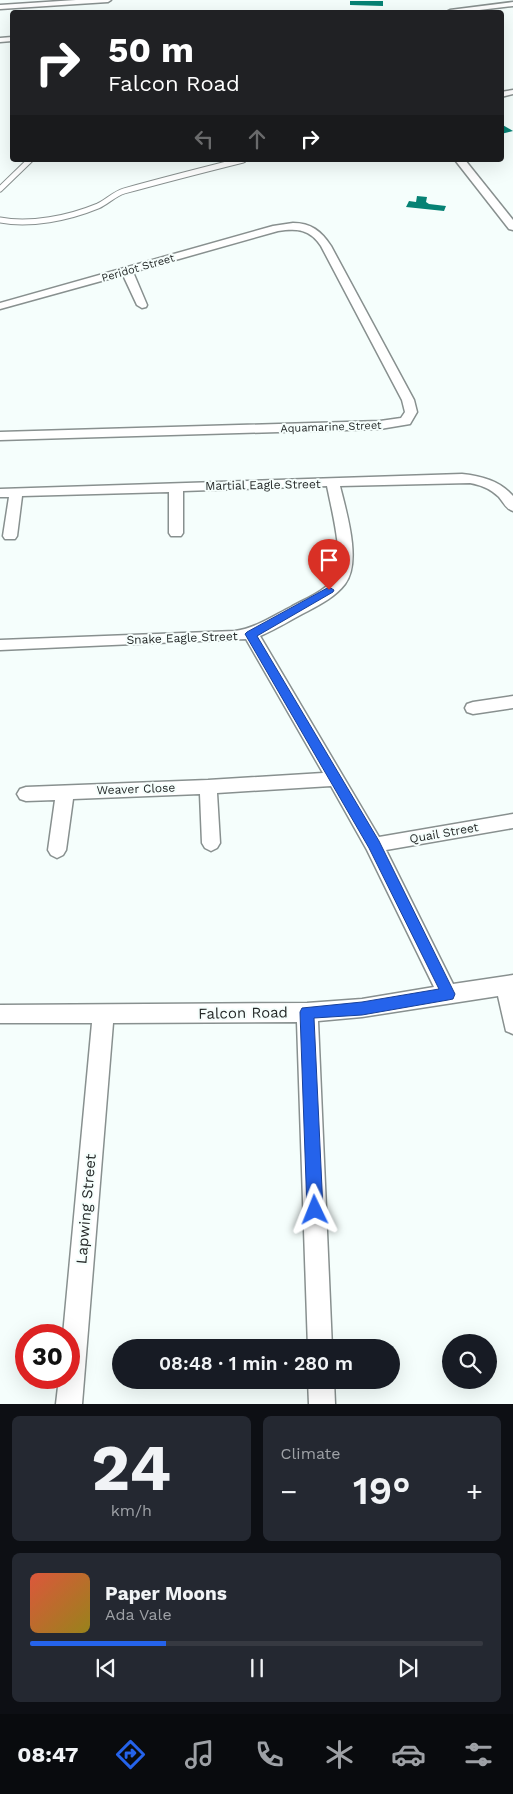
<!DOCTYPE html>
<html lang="en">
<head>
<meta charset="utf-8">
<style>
	:root { --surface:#171b24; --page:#242831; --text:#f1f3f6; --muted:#9ea1a6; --line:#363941; --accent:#2563eb }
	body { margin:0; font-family:"Work Sans",sans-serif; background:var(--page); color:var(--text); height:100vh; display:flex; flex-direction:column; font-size:19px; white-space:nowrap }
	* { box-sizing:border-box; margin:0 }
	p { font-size:16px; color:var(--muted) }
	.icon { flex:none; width:28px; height:28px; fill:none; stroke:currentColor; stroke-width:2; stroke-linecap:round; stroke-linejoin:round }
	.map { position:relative; height:1404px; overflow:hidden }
	.side { display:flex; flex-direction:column; gap:12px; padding:12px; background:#0d0f14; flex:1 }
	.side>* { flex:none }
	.banner { position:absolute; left:10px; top:10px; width:494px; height:152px; border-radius:5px; box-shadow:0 5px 20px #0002; background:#202124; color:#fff; overflow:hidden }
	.tools { position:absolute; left:442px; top:1334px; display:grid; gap:10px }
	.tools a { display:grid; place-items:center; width:55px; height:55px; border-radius:50%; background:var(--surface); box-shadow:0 5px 20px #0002; font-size:25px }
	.speed { position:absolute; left:15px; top:1324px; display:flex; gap:10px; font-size:25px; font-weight:700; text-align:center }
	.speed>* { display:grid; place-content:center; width:65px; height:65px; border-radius:50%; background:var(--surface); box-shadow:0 5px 20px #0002; line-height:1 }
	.speed .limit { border:8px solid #d22; background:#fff; color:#111 }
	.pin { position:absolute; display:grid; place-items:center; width:42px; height:42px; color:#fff; margin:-51px -21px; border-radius:50% 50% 50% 0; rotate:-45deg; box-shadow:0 0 5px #0007 }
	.pin .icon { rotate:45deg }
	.me { position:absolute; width:55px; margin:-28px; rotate:358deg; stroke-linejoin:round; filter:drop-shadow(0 0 4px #0008) }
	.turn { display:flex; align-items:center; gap:18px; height:105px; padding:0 15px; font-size:22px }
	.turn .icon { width:65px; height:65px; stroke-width:2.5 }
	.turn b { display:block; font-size:35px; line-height:42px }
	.lanes { display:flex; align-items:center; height:48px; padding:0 15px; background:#0003; justify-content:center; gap:25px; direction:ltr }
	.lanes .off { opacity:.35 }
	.big { font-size:38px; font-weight:600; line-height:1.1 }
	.side .card { flex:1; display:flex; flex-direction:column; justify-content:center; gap:8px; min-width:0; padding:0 18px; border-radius:8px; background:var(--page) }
	.side .dial { align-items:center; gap:0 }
	.dial b { font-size:65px; line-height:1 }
	.song { display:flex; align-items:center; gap:15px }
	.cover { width:60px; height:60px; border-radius:8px; background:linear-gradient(135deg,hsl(10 70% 55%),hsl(50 70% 35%)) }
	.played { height:5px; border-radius:2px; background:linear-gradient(90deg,var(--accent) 30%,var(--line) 30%) }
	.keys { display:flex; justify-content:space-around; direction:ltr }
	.heat { display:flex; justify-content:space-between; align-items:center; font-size:28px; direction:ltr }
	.side .tiles { flex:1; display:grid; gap:12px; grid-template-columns:1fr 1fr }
	.card:last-child { grid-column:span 2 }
	.trip { position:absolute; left:112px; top:1339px; width:288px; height:50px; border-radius:25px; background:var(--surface); box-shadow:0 5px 20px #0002; font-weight:600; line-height:50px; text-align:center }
	.dock { display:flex; height:80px; justify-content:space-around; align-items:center; background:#090b0e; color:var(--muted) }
	.dock .icon { width:35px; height:35px }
	.dock .active { color:var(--accent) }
	.dock b { font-size:22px; color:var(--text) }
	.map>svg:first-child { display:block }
</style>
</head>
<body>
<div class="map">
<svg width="513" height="1404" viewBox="0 0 513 1404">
	<rect width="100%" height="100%" fill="#f5fefc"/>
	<!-- building -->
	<g fill="#068274">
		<polygon points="350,1 383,1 383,6 350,5"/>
		<polygon points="501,124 513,131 501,134"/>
		<polygon points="417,196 427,197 426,202 429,204 446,206 444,211 406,207 409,201 416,202"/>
	</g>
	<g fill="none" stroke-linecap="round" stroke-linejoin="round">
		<defs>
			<g id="lane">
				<polyline points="0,189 30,160"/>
				<path d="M 0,220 C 30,226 69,218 98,206 C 107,202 114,194 124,191 C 164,180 203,170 243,160"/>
			</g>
			<g id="street">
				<polygon points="76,0 111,0 108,2 0,9 0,5"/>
				<polygon points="513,2 513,6 463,12 446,12 450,10"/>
				<polygon points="12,37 12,41 0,42 0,38"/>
				<polygon points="513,90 513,94 501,97 501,92"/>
				<polygon points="455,160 465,160 513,220 513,230 509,229"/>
				<path d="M 293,223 C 311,223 321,231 331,246 L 414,400 L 417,412 L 410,424 L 380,429 L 0,440 L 0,432 L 380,421 L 401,418 L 405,412 L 402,400 L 321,246 C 310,229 297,228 278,231 L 133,272 L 147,305 L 146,307 L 142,308 L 137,305 L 123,275 L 0,309 L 0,303 L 273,226 Z"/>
				<path d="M 462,474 C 482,476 500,481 513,496 L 513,511 C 506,509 504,503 499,497 C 491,489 481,485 470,483 L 340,486 C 346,511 362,562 345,584 C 336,596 321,604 308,611 C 292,619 277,629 260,636 L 379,837 L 513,814 L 513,828 L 386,850 L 453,984 L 513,975 L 513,1034 L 506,1031 L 498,996 L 362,1017 L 318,1021 L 332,1348 L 308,1348 L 297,1022 L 113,1023 L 82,1404 L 56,1404 L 59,1378 L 69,1378 L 69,1335 L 63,1335 L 92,1023 L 0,1023 L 0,1005 L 307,1003 L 362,999 L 434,987 L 367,850 L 331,786 L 217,793 L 220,843 L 217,848 L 211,851 L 205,848 L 202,843 L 200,794 L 73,799 L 66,850 L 63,855 L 57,858 L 51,855 L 48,850 L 55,800 L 26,801 L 20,799 L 17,794 L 20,789 L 26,787 L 208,780 L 323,773 L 246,639 L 0,650 L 0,640 L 235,631 C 256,628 273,616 291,607 C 305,599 326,591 335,577 C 345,561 331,506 327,486 L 183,491 L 183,533 L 181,536 L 171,536 L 169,533 L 169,492 L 22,496 L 17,536 L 15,539 L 5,539 L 3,536 L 9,497 L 0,497 L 0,489 Z"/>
				<polygon points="513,696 513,708 473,714 467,712 465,708 467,704 473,702"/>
				<polygon points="308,1380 334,1380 335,1404 309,1404"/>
			</g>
		</defs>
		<!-- lane casing -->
		<use href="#lane" stroke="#88908f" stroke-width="7"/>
		<!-- street casing -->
		<use href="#street" stroke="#88908f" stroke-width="3"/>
		<!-- lane -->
		<use href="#lane" stroke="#fff" stroke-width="5"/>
		<!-- street -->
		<use href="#street" fill="#fff" fill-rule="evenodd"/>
	</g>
	<!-- route -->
	<polygon fill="#2563eb" stroke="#184099" points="329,587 334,590 333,592 257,636 379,841 455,994 453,999 448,1000 362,1015 314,1018 323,1210 320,1215 315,1218 309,1215 307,1210 300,1012 302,1008 362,1002 439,989 369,848 245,634 247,632"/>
	<g text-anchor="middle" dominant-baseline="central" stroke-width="4" stroke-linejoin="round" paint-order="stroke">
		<!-- far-street labels -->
		<g font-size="11" fill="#252928" stroke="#f5fefc">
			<text transform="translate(138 268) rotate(-16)">Peridot Street</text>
			<text transform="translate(331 427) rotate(-2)">Aquamarine Street</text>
		</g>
		<!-- street labels -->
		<g font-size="12" fill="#252928" stroke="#f5fefc">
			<text transform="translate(263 485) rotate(-1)">Martial Eagle Street</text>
			<text transform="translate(182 638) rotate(-2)">Snake Eagle Street</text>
			<text transform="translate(136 789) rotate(-2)">Weaver Close</text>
			<text transform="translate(444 833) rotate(-10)">Quail Street</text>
		</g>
		<!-- near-street labels -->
		<g font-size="15" fill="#252928" stroke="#f5fefc">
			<text transform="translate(243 1013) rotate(-1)">Falcon Road</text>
			<text transform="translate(86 1209) rotate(-85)">Lapwing Street</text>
		</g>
	</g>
</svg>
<div class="tools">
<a><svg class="icon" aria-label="search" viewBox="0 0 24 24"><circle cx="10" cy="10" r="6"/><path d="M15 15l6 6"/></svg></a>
</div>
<div class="speed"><div class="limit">30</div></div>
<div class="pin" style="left:329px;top:590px;background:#d93025"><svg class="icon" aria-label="arrive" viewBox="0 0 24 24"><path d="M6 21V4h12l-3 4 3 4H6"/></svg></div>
<svg class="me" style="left:315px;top:1210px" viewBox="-20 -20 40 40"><path d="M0-17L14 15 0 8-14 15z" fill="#2563eb" stroke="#fff" stroke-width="4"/></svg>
<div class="trip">08:48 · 1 min · 280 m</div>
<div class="banner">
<div class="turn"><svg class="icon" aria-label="right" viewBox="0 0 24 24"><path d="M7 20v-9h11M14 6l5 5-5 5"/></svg><div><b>50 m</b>Falcon Road</div></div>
<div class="lanes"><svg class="icon off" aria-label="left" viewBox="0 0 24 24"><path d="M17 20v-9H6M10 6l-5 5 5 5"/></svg><svg class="icon off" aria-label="ahead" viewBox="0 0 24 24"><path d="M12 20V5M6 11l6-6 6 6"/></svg><svg class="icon" aria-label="right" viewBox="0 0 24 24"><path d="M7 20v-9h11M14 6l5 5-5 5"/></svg></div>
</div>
</div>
<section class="side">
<div class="tiles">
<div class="card dial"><b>24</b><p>km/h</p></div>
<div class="card"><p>Climate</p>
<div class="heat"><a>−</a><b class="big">19°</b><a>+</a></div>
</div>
<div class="card">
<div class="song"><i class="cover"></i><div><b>Paper Moons</b><p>Ada Vale</p></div></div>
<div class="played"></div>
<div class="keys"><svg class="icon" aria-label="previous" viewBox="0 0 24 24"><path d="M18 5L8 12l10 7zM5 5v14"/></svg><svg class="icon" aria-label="pause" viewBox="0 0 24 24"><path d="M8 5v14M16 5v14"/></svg><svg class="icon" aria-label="next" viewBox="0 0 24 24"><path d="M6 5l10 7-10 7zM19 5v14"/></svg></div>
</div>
</div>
</section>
<nav class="dock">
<b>08:47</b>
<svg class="icon active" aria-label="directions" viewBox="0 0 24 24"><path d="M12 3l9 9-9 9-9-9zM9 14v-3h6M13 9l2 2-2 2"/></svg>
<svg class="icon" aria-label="music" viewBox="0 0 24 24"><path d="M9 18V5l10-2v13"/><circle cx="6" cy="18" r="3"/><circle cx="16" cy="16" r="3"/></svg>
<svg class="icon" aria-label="phone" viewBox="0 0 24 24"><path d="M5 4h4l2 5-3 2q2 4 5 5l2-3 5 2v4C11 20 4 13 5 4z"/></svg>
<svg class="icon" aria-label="climate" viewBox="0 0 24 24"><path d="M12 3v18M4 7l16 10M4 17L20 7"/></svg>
<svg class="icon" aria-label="car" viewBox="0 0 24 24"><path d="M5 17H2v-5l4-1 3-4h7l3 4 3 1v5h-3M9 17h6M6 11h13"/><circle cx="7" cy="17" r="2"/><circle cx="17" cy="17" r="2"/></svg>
<svg class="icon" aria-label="filters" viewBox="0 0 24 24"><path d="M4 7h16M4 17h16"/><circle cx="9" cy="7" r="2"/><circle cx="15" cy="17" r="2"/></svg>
</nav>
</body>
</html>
